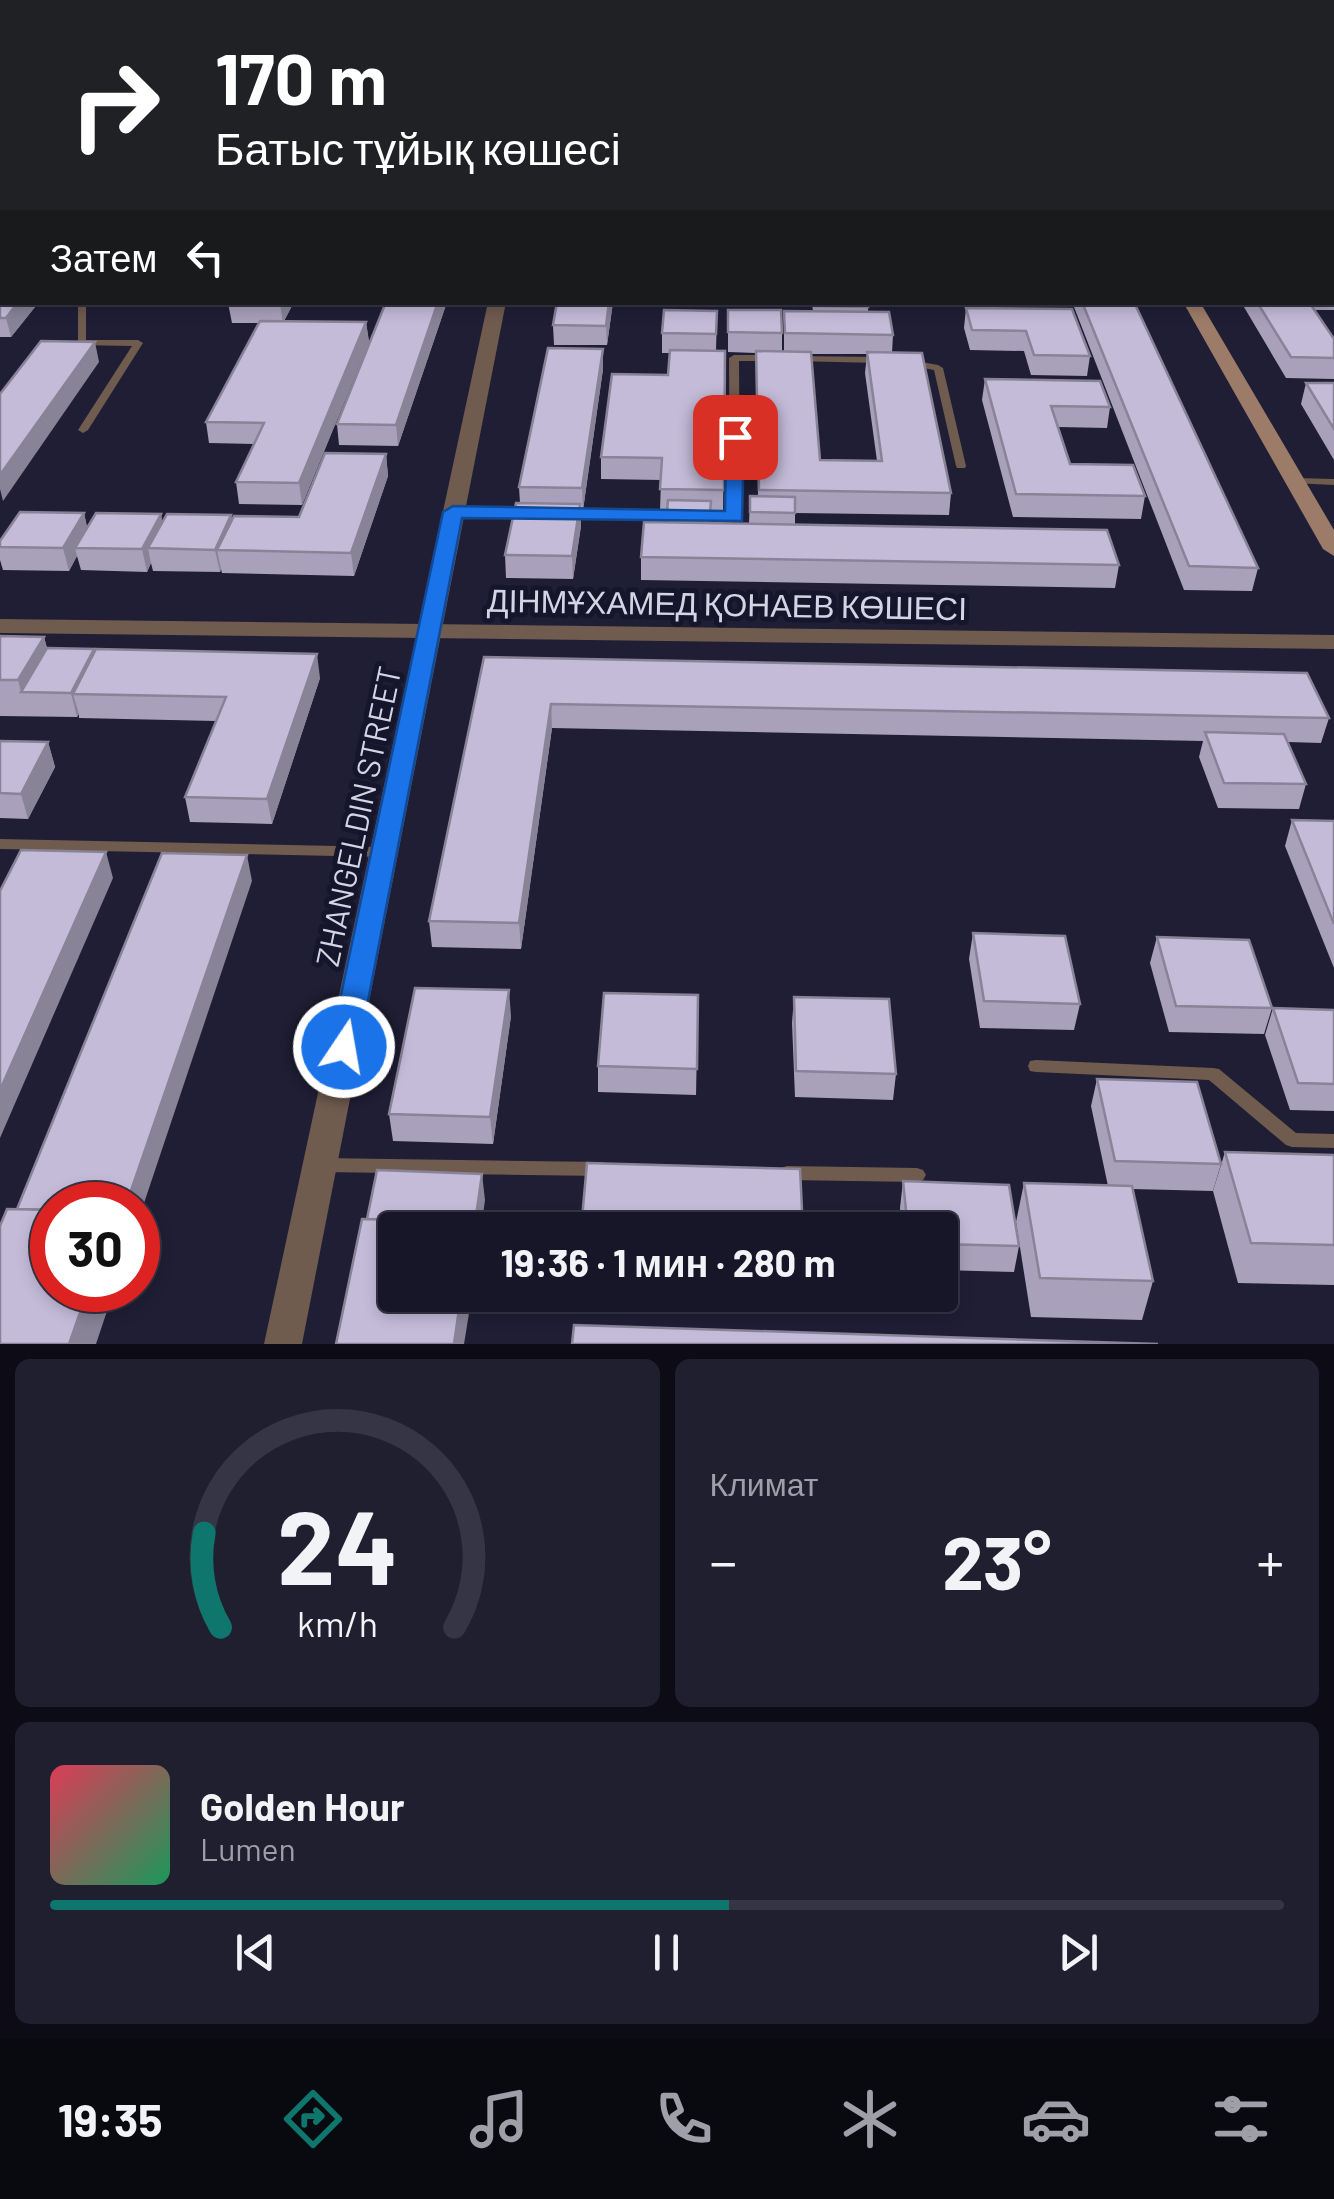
<!DOCTYPE html>
<html lang="ru">
<head>
<meta charset="utf-8">
<style>
	:root { --surface:#171628; --page:#201f30; --text:#f1f3f6; --muted:#9e9fa8; --line:#363545; --accent:#0f766e }
	body { margin:0; font-family:Barlow,sans-serif; background:var(--page); color:var(--text); height:100vh; display:flex; flex-direction:column; font-size:38px; white-space:nowrap }
	* { box-sizing:border-box; margin:0 }
	p { font-size:32px; color:var(--muted) }
	.icon { flex:none; width:55px; height:55px; fill:none; stroke:currentColor; stroke-width:2; stroke-linecap:round; stroke-linejoin:round }
	.map { position:relative; height:1344px; overflow:hidden }
	.details { display:flex; flex-direction:column; gap:15px; padding:15px; background:#0d0c16; flex:1 }
	.details>* { flex:none }
	.guide { position:absolute; left:0px; top:0px; width:1335px; height:305px; box-shadow:0 5px 15px #0003,0 0 0 2px var(--line); background:#202124; color:#fff; overflow:hidden }
	.speed { position:absolute; left:30px; top:1182px; display:flex; gap:20px; font-size:50px; font-weight:700; text-align:center }
	.speed>* { display:grid; place-content:center; width:130px; height:130px; border-radius:50%; background:var(--surface); box-shadow:0 5px 15px #0003,0 0 0 2px var(--line); line-height:1 }
	.speed .limit { border:15px solid #d22; background:#fff; color:#111 }
	.pin { position:absolute; display:grid; place-items:center; width:85px; height:85px; color:#fff; margin:-42px; border-radius:20px; box-shadow:0 5px 15px #0006 }
	.me { position:absolute; width:110px; margin:-55px; rotate:12deg; stroke-linejoin:round; filter:drop-shadow(0 0 8px #0008) }
	.turn { display:flex; align-items:center; gap:35px; height:210px; padding:0 50px; font-size:45px }
	.turn .icon { width:130px; height:130px; stroke-width:2.5 }
	.turn b { display:block; font-size:70px; line-height:85px }
	.then { display:flex; align-items:center; height:95px; padding:0 50px; background:#0003; gap:20px; font-size:38px }
	.big { font-size:75px; font-weight:700; line-height:1.1 }
	.details .card { flex:1; display:flex; flex-direction:column; justify-content:center; gap:15px; min-width:0; padding:0 35px; border-radius:15px; background:var(--page) }
	.details .dial { align-items:center; gap:0 }
	.dial svg { height:260px; overflow:visible; fill:none; stroke:var(--line); stroke-width:7; stroke-linecap:round; text-anchor:middle }
	.dial text { fill:var(--text); stroke:none }
	.song { display:flex; align-items:center; gap:30px }
	.cover { width:120px; height:120px; border-radius:15px; background:linear-gradient(135deg,hsl(350 70% 55%),hsl(150 70% 35%)) }
	.played { height:10px; border-radius:5px; background:linear-gradient(90deg,var(--accent) 55%,var(--line) 55%) }
	.keys { display:flex; justify-content:space-around; direction:ltr }
	.heat { display:flex; justify-content:space-between; align-items:center; font-size:55px; direction:ltr }
	.details .tiles { flex:1; display:grid; gap:15px; grid-template-columns:1fr 1fr }
	.card:last-child { grid-column:span 2 }
	.trip { position:absolute; left:378px; top:1212px; width:580px; height:100px; border-radius:10px; background:var(--surface); box-shadow:0 5px 15px #0003,0 0 0 2px var(--line); font-weight:700; line-height:100px; text-align:center }
	.tab-bar { display:flex; height:160px; justify-content:space-around; align-items:center; background:#090910; color:var(--muted) }
	.tab-bar .icon { width:70px; height:70px }
	.tab-bar .on { color:var(--accent) }
	.tab-bar b { font-size:45px; color:var(--text) }
	.map>svg:first-child { display:block }
</style>
</head>
<body>
<div class="map">
<svg width="1334" height="1344" viewBox="0 0 1334 1344">
	<rect width="100%" height="100%" fill="#1f1e35"/>
	<g fill="none" stroke-linecap="round" stroke-linejoin="round">
		<!-- service -->
		<g fill="#705b4f" fill-rule="evenodd">
			<polygon points="984,0 990,0 991,2 986,2"/>
			<polygon points="1040,0 1046,0 1048,2 1042,2"/>
			<polygon points="78,302 86,302 86,340 138,340 143,343 88,430 83,433 78,430 132,346 78,345"/>
			<polygon points="734,355 770,355 775,358 770,361 739,361 740,517 739,519 562,516 561,514 566,511 730,514 729,358"/>
			<polygon points="795,356 880,357 885,360 880,363 792,361 790,359"/>
			<polygon points="910,360 938,365 943,368 966,466 965,468 957,468 956,466 934,370 907,365 905,363"/>
			<polygon points="1296,478 1334,479 1334,485 1292,483 1291,481"/>
			<polygon points="453,509 531,510 536,513 531,516 449,514 448,512 449,510"/>
			<polygon points="0,839 383,847 388,849 390,852 388,855 383,857 0,849"/>
			<polygon points="1036,1060 1213,1068 1219,1069 1296,1133 1334,1134 1334,1148 1292,1147 1286,1145 1209,1080 1036,1072 1030,1071 1028,1066 1030,1061"/>
			<polygon points="322,1158 602,1162 608,1164 611,1169 608,1174 602,1176 322,1172 316,1170 313,1165 316,1160"/>
			<polygon points="787,1166 917,1168 923,1170 926,1175 923,1180 917,1182 787,1180 781,1178 778,1173 781,1168"/>
		</g>
		<!-- minor -->
		<g fill="#705b4f" fill-rule="evenodd">
			<rect x="1332" y="265" width="2" height="10"/>
			<polygon points="488,302 506,302 302,1344 264,1344"/>
		</g>
		<!-- tertiary -->
		<g fill="#705b4f" fill-rule="evenodd">
			<rect x="0" y="56" width="2" height="8"/>
			<rect x="1332" y="64" width="2" height="8"/>
			<polygon points="0,619 1334,635 1334,649 0,633"/>
		</g>
		<!-- secondary -->
		<g fill="#9c7c69" fill-rule="evenodd">
			<polygon points="1007,0 1019,0 1020,2 1009,2"/>
			<rect x="1332" y="3" width="2" height="6"/>
			<polygon points="1183,302 1200,302 1334,530 1334,556 1323,549"/>
		</g>
	</g>
	<!-- wall -->
	<g fill="#a9a1bb" fill-rule="evenodd">
		<polygon points="1065,0 1103,0 1102,2 1065,2"/>
		<rect x="1167" y="0" width="24" height="2"/>
		<polygon points="1196,0 1225,0 1219,2"/>
		<polygon points="1226,0 1316,0 1316,2 1225,2"/>
		<rect x="0" y="28" width="2" height="24"/>
		<polygon points="2,165 2,232 0,232 0,167"/>
		<polygon points="0,254 2,302 39,302 11,337 0,337"/>
		<polygon points="1332,270 1334,270 1334,310 1314,310 1334,339 1334,379 1286,378 1241,302 1332,302"/>
		<polygon points="294,302 284,321 366,322 369,342 302,505 239,504 236,482 254,444 209,443 206,422 259,323 232,323 228,303"/>
		<polygon points="386,302 447,302 398,446 339,445 337,424"/>
		<polygon points="557,302 613,302 607,345 554,345 553,325"/>
		<path d="M 701,302 L 1134,302 L 1258,568 L 1252,591 L 1184,590 L 1074,307 L 868,305 L 868,312 L 893,335 L 892,353 L 951,493 L 949,515 L 795,513 L 795,525 L 1119,565 L 1115,588 L 641,580 L 641,557 L 667,522 L 667,511 L 660,511 L 661,480 L 601,479 L 601,457 L 668,375 L 670,353 L 662,353 L 662,333 L 717,311 L 716,351 L 725,351 L 723,512 L 711,512 L 711,523 L 749,524 L 750,496 L 758,496 L 756,353 L 728,352 L 728,310 L 782,333 L 782,351 L 784,351 L 784,311 L 813,311 L 812,304 ZM 811,354 L 867,354 L 865,373 L 877,461 L 820,460 Z"/>
		<polygon points="966,308 1090,356 1087,376 1031,375 1024,351 970,350 964,328"/>
		<polygon points="603,369 583,510 580,510 581,526 573,579 506,578 505,555 520,503 519,487"/>
		<polygon points="985,379 1110,407 1107,428 1058,427 1070,464 1145,496 1141,519 1013,517 982,400"/>
		<polygon points="1306,383 1334,383 1334,460 1301,404"/>
		<polygon points="386,454 388,476 354,576 222,573 221,569 220,572 153,571 151,563 147,572 81,570 77,556 69,571 3,570 0,560 0,541 84,513 87,527 161,514 162,522 231,515 232,519 299,517"/>
		<polygon points="0,636 44,637 47,648 95,652 320,678 272,824 190,822 185,797 216,721 79,718 79,714 77,717 0,716"/>
		<polygon points="484,657 1329,718 1321,743 1288,742 1306,784 1299,809 1218,808 1199,757 1203,741 552,728 521,949 432,947 429,921"/>
		<polygon points="0,741 48,742 55,767 28,819 0,818"/>
		<polygon points="1292,820 1334,821 1334,968 1285,846"/>
		<polygon points="973,933 1080,1004 1074,1030 980,1028 969,959"/>
		<polygon points="1157,937 1272,1008 1264,1034 1169,1032 1150,963"/>
		<polygon points="698,995 696,1095 598,1092 598,1066"/>
		<polygon points="794,997 896,1074 893,1100 795,1097 792,1023"/>
		<polygon points="1273,1008 1334,1010 1334,1111 1290,1110 1265,1035"/>
		<polygon points="511,1016 493,1144 393,1141 389,1114"/>
		<polygon points="1097,1079 1221,1164 1213,1191 1132,1189 1153,1281 1142,1320 1031,1317 1016,1222 1024,1183 1108,1186 1091,1106"/>
		<polygon points="1225,1152 1334,1155 1334,1285 1238,1283 1213,1191"/>
		<polygon points="903,1181 1019,1246 1014,1272 940,1270 940,1230 902,1230 900,1208"/>
		<polygon points="581,1295 801,1295 801,1302"/>
	</g>
	<!-- shaded-wall -->
	<g fill="#898398">
		<polygon points="18,302 39,302 11,337 6,318"/>
		<polygon points="281,302 294,302 283,323 280,304"/>
		<polygon points="438,302 447,302 398,446 396,425"/>
		<polygon points="609,302 613,302 607,345 606,326"/>
		<polygon points="366,322 369,342 302,505 299,483"/>
		<polygon points="95,342 99,362 3,501 0,489 0,475"/>
		<polygon points="603,349 603,369 583,510 582,488"/>
		<polygon points="386,454 388,476 354,576 351,553"/>
		<polygon points="580,504 581,526 573,579 572,556"/>
		<polygon points="84,513 89,536 75,548 77,556 69,571 63,548"/>
		<polygon points="161,514 165,536 148,548 151,563 147,572 142,549"/>
		<polygon points="231,515 235,537 217,550 221,569 220,572 215,550"/>
		<polygon points="44,637 53,672 21,692 18,680"/>
		<polygon points="94,649 100,673 73,694 79,714 77,717 71,693"/>
		<polygon points="317,654 320,678 272,824 267,799"/>
		<polygon points="551,704 552,728 521,949 519,923"/>
		<polygon points="48,742 55,767 28,819 21,794"/>
		<polygon points="106,852 113,878 0,1138 0,1090"/>
		<polygon points="247,855 252,881 138,1221 138,1205 126,1205"/>
		<polygon points="509,990 511,1016 493,1144 490,1117"/>
		<polygon points="482,1174 485,1200 481,1230 474,1230"/>
		<polygon points="88,1290 114,1290 96,1344 69,1344"/>
		<polygon points="461,1295 472,1295 464,1344 454,1344"/>
	</g>
	<!-- building -->
	<g fill="#c4bbd9" stroke="#898398" stroke-width="2.5">
		<polygon points="273,0 289,0 287,2 270,2"/>
		<polygon points="306,0 322,0 320,2 304,2"/>
		<polygon points="340,0 357,0 356,2 339,2"/>
		<polygon points="374,0 391,0 389,2 373,2"/>
		<polygon points="408,0 425,0 423,2 407,2"/>
		<polygon points="805,0 819,0 820,2 806,2"/>
		<polygon points="1285,0 1315,0 1309,2 1280,2"/>
		<polygon points="1332,108 1334,108 1334,146 1332,144"/>
		<polygon points="2,165 2,214 0,214 0,167"/>
		<polygon points="0,254 2,254 2,302 18,302 6,318 0,318"/>
		<polygon points="281,302 280,304 228,303 229,302"/>
		<polygon points="386,302 438,302 396,425 337,424"/>
		<polygon points="557,302 609,302 606,326 553,325"/>
		<polygon points="815,302 867,302 868,307 815,306"/>
		<polygon points="1082,302 1134,302 1258,568 1189,566"/>
		<polygon points="1257,302 1309,302 1334,339 1334,358 1291,357"/>
		<polygon points="966,308 1072,309 1090,356 1034,355 1026,331 972,330"/>
		<polygon points="664,310 717,311 716,334 662,333"/>
		<polygon points="728,310 781,310 782,333 728,332"/>
		<polygon points="784,311 889,312 893,335 785,333"/>
		<polygon points="260,321 366,322 299,483 236,482 264,423 206,422"/>
		<polygon points="41,341 95,342 0,475 0,394"/>
		<polygon points="548,348 603,349 582,488 519,487"/>
		<polygon points="670,350 725,351 724,490 660,489 662,458 601,457 612,374 668,375"/>
		<polygon points="756,351 811,352 820,460 882,461 867,352 922,353 951,493 759,490"/>
		<polygon points="985,379 1100,381 1110,407 1051,406 1070,464 1133,465 1145,496 1016,494"/>
		<polygon points="1306,383 1334,383 1334,429"/>
		<polygon points="325,453 386,454 351,553 217,550 234,516 299,517"/>
		<polygon points="750,496 795,497 795,513 750,512"/>
		<polygon points="668,500 711,501 710,513 667,512"/>
		<polygon points="516,503 580,504 572,556 505,555"/>
		<polygon points="20,512 84,513 63,548 0,547 0,541"/>
		<polygon points="96,513 161,514 142,549 75,548"/>
		<polygon points="167,514 231,515 215,550 148,548"/>
		<polygon points="644,522 1107,530 1119,565 641,557"/>
		<polygon points="0,636 44,637 18,680 0,680"/>
		<polygon points="47,648 94,649 71,693 21,692"/>
		<polygon points="96,649 317,654 267,799 185,797 226,697 73,694"/>
		<polygon points="484,657 1307,673 1329,718 551,704 519,923 429,921"/>
		<polygon points="1205,732 1284,734 1306,784 1224,783"/>
		<polygon points="0,741 48,742 21,794 0,793"/>
		<polygon points="1292,820 1334,821 1334,924"/>
		<polygon points="21,850 106,852 0,1090 0,891"/>
		<polygon points="162,853 247,855 126,1205 52,1205 52,1210 17,1209"/>
		<polygon points="973,933 1065,936 1080,1004 984,1001"/>
		<polygon points="1157,937 1249,940 1272,1008 1176,1006"/>
		<polygon points="415,988 509,990 490,1117 389,1114"/>
		<polygon points="604,993 698,995 697,1069 598,1066"/>
		<polygon points="794,997 889,999 896,1074 796,1071"/>
		<polygon points="1273,1008 1334,1010 1334,1084 1298,1083"/>
		<polygon points="1097,1079 1197,1082 1221,1164 1115,1161"/>
		<polygon points="1225,1152 1334,1155 1334,1245 1251,1243"/>
		<polygon points="587,1163 800,1169 803,1230 581,1230"/>
		<polygon points="377,1170 482,1174 474,1230 472,1222 367,1219"/>
		<polygon points="903,1181 1009,1185 1019,1246 940,1244 940,1230 908,1230"/>
		<polygon points="1024,1183 1132,1186 1153,1281 1040,1278"/>
		<polygon points="7,1209 52,1210 52,1290 88,1290 69,1344 0,1344 0,1226"/>
		<polygon points="362,1219 472,1222 471,1230 395,1230 395,1295 461,1295 454,1344 336,1344"/>
		<polygon points="574,1325 1158,1344 572,1344"/>
	</g>
	<!-- route -->
	<polygon fill="#1a73e8" stroke="#114b97" stroke-width="2.5" points="735,432 744,437 742,521 462,518 359,1047 355,1055 344,1059 334,1055 330,1047 443,512 453,506 725,511 726,437"/>
	<g text-anchor="middle" dominant-baseline="central" stroke-width="10" stroke-linejoin="round" paint-order="stroke">
		<!-- street labels -->
		<g font-size="32" fill="#d4d5e4" stroke="#15152b">
			<text transform="translate(727 603) rotate(1)">ДІНМҰХАМЕД ҚОНАЕВ КӨШЕСІ</text>
			<text transform="translate(357 816) rotate(-78)">ZHANGELDIN STREET</text>
		</g>
	</g>
</svg>
<div class="speed"><div class="limit">30</div></div>
<div class="pin" style="left:735px;top:437px;background:#d93025"><svg class="icon" aria-label="arrive" viewBox="0 0 24 24"><path d="M6 21V4h12l-3 4 3 4H6"/></svg></div>
<svg class="me" style="left:344px;top:1047px" viewBox="-20 -20 40 40"><circle r="17" fill="#1a73e8" stroke="#fff" stroke-width="3"/><path d="M0-11L8 9 0 5-8 9z" fill="#fff"/></svg>
<div class="trip">19:36 · 1 мин · 280 m</div>
<div class="guide">
<div class="turn"><svg class="icon" aria-label="right" viewBox="0 0 24 24"><path d="M7 20v-9h11M14 6l5 5-5 5"/></svg><div><b>170 m</b>Батыс тұйық көшесі</div></div>
<div class="then">Затем<svg class="icon" aria-label="left" viewBox="0 0 24 24"><path d="M17 20v-9H6M10 6l-5 5 5 5"/></svg></div>
</div>
</div>
<section class="details">
<div class="tiles">
<div class="card dial"><svg viewBox="0 0 100 80">
<path d="M14 69A42 42 0 1 1 86 69"/>
<path d="M14 69A42 42 0 0 1 9 40" stroke="#0f766e"/>
<text x="50" y="56" font-size="32" font-weight="700">24</text>
<text x="50" y="72" font-size="11">km/h</text>
</svg></div>
<div class="card"><p>Климат</p>
<div class="heat"><a>−</a><b class="big">23°</b><a>+</a></div>
</div>
<div class="card">
<div class="song"><i class="cover"></i><div><b>Golden Hour</b><p>Lumen</p></div></div>
<div class="played"></div>
<div class="keys"><svg class="icon" aria-label="previous" viewBox="0 0 24 24"><path d="M18 5L8 12l10 7zM5 5v14"/></svg><svg class="icon" aria-label="pause" viewBox="0 0 24 24"><path d="M8 5v14M16 5v14"/></svg><svg class="icon" aria-label="next" viewBox="0 0 24 24"><path d="M6 5l10 7-10 7zM19 5v14"/></svg></div>
</div>
</div>
</section>
<nav class="tab-bar">
<b>19:35</b>
<svg class="icon on" aria-label="directions" viewBox="0 0 24 24"><path d="M12 3l9 9-9 9-9-9zM9 14v-3h6M13 9l2 2-2 2"/></svg>
<svg class="icon" aria-label="music" viewBox="0 0 24 24"><path d="M9 18V5l10-2v13"/><circle cx="6" cy="18" r="3"/><circle cx="16" cy="16" r="3"/></svg>
<svg class="icon" aria-label="phone" viewBox="0 0 24 24"><path d="M5 4h4l2 5-3 2q2 4 5 5l2-3 5 2v4C11 20 4 13 5 4z"/></svg>
<svg class="icon" aria-label="climate" viewBox="0 0 24 24"><path d="M12 3v18M4 7l16 10M4 17L20 7"/></svg>
<svg class="icon" aria-label="car" viewBox="0 0 24 24"><path d="M5 17H2v-5l4-1 3-4h7l3 4 3 1v5h-3M9 17h6M6 11h13"/><circle cx="7" cy="17" r="2"/><circle cx="17" cy="17" r="2"/></svg>
<svg class="icon" aria-label="filters" viewBox="0 0 24 24"><path d="M4 7h16M4 17h16"/><circle cx="9" cy="7" r="2"/><circle cx="15" cy="17" r="2"/></svg>
</nav>
</body>
</html>
